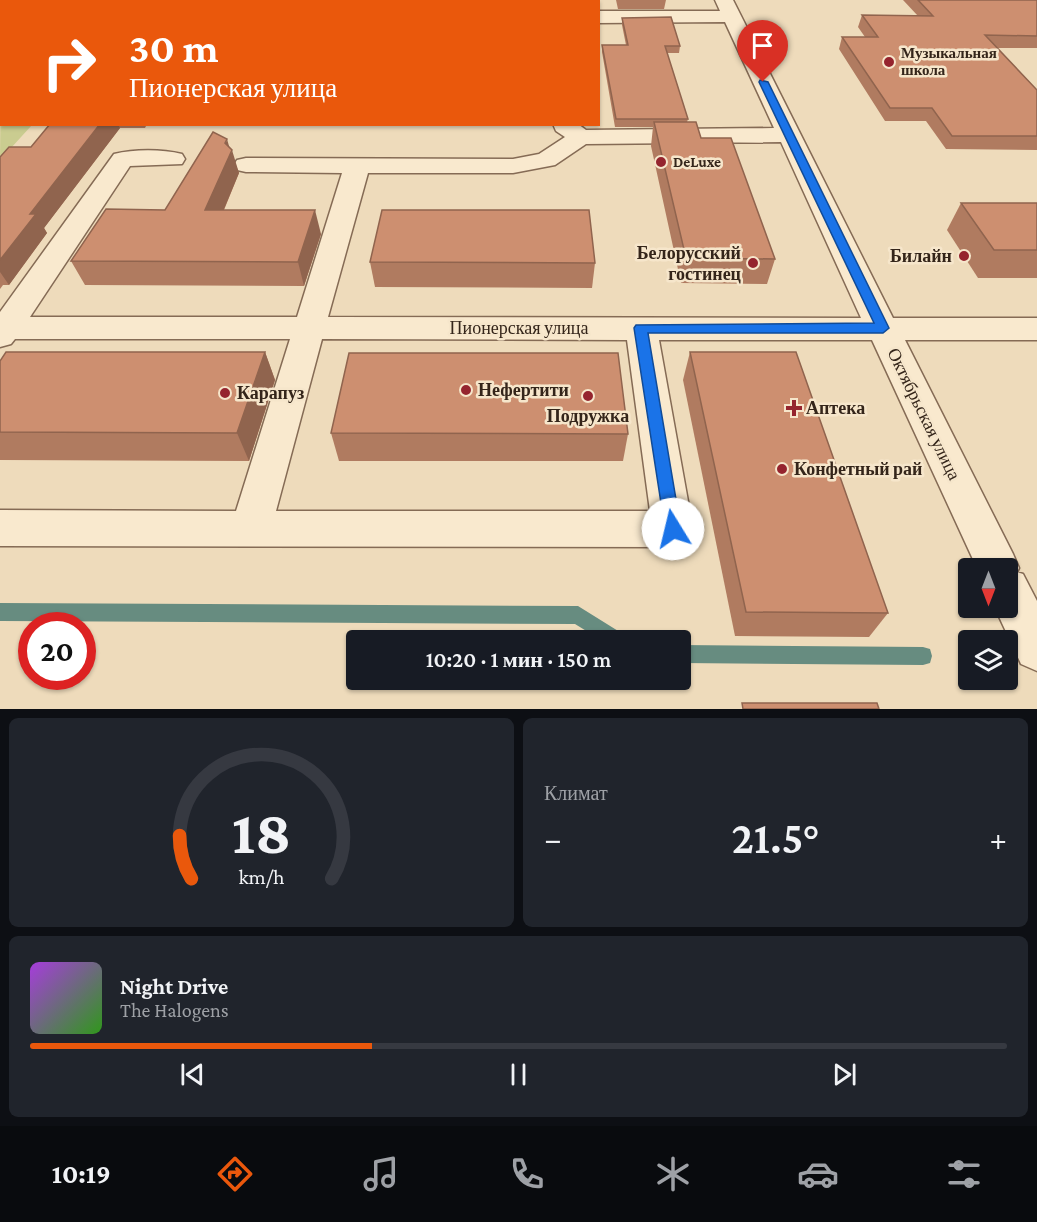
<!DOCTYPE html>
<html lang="ru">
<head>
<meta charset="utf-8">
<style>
	:root { --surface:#171b24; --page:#20242c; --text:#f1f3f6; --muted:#9ea1a6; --line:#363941; --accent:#ea580c }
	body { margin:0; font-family:"Crimson Pro",serif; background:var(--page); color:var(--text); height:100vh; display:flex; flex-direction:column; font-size:22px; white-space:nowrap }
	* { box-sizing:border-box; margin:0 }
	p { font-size:20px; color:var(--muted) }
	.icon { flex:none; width:33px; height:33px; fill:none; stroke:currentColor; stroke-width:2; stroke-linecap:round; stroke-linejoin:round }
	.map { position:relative; height:709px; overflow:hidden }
	.side { display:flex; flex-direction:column; gap:9px; padding:9px; background:#0d0f14; flex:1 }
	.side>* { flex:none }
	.guide { position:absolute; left:0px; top:0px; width:600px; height:126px; box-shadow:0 2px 4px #0004; background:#ea580c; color:#fff; overflow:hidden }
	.needle { width:39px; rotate:180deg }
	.fabs { position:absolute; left:958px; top:558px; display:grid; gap:12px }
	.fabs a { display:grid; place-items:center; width:60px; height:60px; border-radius:6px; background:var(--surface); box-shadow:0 2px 4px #0004; font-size:30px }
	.speed { position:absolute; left:18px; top:612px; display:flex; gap:12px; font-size:30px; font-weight:700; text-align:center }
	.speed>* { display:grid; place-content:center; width:78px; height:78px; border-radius:50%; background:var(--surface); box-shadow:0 2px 4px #0004; line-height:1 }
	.speed .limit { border:9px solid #d22; background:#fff; color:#111 }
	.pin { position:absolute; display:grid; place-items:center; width:51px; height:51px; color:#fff; margin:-62px -26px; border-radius:50% 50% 50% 0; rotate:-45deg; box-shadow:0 0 6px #0007 }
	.pin .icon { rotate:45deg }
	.me { position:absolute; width:66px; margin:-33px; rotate:351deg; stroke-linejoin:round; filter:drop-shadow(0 0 4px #0008) }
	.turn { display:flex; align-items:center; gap:21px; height:126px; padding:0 30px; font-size:27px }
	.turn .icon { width:78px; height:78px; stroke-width:2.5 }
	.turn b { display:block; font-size:42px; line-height:51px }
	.big { font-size:45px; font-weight:600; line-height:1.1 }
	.side .tile { flex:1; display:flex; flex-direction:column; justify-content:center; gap:9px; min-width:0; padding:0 21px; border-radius:9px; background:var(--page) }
	.side .dial { align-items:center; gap:0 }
	.dial svg { height:156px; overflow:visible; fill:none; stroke:var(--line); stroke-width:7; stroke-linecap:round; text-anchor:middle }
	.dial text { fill:var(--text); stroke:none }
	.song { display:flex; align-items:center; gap:18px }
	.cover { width:72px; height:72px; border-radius:9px; background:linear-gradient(135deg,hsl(280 70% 55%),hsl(110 70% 35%)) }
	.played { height:6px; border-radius:3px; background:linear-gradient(90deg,var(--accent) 35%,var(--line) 35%) }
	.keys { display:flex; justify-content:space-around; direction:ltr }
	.heat { display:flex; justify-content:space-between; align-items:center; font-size:33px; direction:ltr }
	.side .tiles { flex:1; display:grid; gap:9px; grid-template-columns:1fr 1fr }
	.tile:last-child { grid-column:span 2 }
	.trip { position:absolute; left:346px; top:630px; width:345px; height:60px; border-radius:6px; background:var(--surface); box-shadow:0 2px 4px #0004; font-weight:600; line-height:60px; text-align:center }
	.tab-bar { display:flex; height:96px; justify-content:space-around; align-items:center; background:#090b0e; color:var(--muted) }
	.tab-bar .icon { width:42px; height:42px }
	.tab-bar .current { color:var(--accent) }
	.tab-bar b { font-size:27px; color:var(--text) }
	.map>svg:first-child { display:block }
</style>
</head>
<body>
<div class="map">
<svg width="1037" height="709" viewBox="0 0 1037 709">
	<rect width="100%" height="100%" fill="#eedbbb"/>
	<!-- green -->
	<polygon fill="#cacc90" points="1,64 2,124 32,125 0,160"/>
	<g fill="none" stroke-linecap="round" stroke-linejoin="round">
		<!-- stream -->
		<g fill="#678c80" fill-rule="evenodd">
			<polygon points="0,603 578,606 623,634 625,640 601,640 575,624 0,621"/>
			<polygon points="681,645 923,647 930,649 932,656 930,663 923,665 681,663"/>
		</g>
		<defs>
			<g id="minor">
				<polygon points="102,0 120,0 101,2"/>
				<polygon points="242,0 260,0 241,2"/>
				<rect x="400" y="0" width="18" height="2"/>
				<path d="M 715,0 L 733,0 L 893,318 L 1037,318 L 1037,340 L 905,340 L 1013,554 L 1019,568 L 1017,572 L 1023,574 L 1037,601 L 1037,671 L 1021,664 L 995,608 L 1008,608 L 1008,568 L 977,568 L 872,340 L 659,340 L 693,529 L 687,542 L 673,547 L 0,546 L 0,510 L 236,511 L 290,339 L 15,339 L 11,344 L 0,347 L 0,312 L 114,154 C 134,149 162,149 182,154 L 185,159 L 182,164 L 130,166 L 30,317 L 297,317 L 342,173 L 246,172 L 237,170 L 234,165 L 237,160 L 246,158 L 513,159 L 539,154 L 565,137 L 556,131 L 553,124 L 578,124 L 586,130 L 774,128 L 725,22 L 598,23 L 598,11 L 720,11 ZM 781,142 L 861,318 L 328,317 L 368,173 L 513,173 L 555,165 L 586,144 ZM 322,339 L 627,340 L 650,511 L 276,511 Z"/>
				<polygon points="2,106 2,120 0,121 0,107"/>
			</g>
		</defs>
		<!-- minor casing -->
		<use href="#minor" stroke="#856b55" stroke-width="3"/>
		<!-- minor -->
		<use href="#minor" fill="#f9e9ce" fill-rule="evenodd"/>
	</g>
	<!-- wall -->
	<g fill="#b07b60">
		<polygon points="616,0 666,0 664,9 618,9"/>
		<polygon points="903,0 1037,0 1037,48 997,48 1037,90 1037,150 946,149 926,121 885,121 839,49 842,37 865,37 858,27 862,15 918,16"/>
		<polygon points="622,18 680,46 679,53 667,53 688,119 687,122 701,138 775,259 767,284 681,283 651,146 653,127 615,127 602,52 602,45 626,45 622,25"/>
		<polygon points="50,124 147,124 145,128 120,128 44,228 47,233 9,285 3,285 0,289 0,157 31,147"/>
		<polygon points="229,147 239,173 224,210 321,234 304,286 85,285 71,261 165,210"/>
		<polygon points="961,203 1037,203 1037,278 978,278 947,230"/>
		<polygon points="370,262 595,263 592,288 375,287"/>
		<polygon points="265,352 275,380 249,461 0,460 0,361"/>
		<polygon points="690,352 888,613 869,637 735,636 683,380"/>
		<polygon points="331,433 628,434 623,461 339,461"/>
	</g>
	<!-- shaded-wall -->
	<g fill="#90644e">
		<polygon points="2,0 5,0 5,2 2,2 2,30 0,31 0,2"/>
		<polygon points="221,0 237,0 236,2 220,2"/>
		<polygon points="100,124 118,124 120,128 44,228 47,233 9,285 0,272 0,260 30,214"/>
		<polygon points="227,139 231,153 232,150 239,173 214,233 205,210"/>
		<polygon points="315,210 321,234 304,286 298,262"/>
		<polygon points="265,352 275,380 249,461 237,433"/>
	</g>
	<!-- building -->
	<g fill="#cd8f70" stroke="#90644e" stroke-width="1.5">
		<polygon points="169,0 221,0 220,2 167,2"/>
		<polygon points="918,0 1037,0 1037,36 985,35 1037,90 1037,136 952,136 932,108 890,108 842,37 878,37 862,15 933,16"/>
		<polygon points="671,17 680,46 665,46 688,119 616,119 602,45 628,45 622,18"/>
		<polygon points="654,122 696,122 701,138 731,138 775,259 686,258"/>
		<polygon points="50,124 100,124 30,214 36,214 0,260 0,157 9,147 31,147"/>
		<polygon points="213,132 227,139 225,143 232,150 205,210 315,210 298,262 71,261 106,209 165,210"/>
		<polygon points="961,203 1037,203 1037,250 994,250"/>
		<polygon points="382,210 589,210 595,263 370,262"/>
		<polygon points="6,352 265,352 237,433 0,432 0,361"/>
		<polygon points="690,352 796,352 888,613 746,612"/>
		<polygon points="349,353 618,353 628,434 331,433"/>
		<polygon points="742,703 877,703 879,709 743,709"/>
	</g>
	<!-- route -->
	<polygon fill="#1a73e8" stroke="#114b97" stroke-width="1.5" points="760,80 768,82 889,328 883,333 648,333 681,529 679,534 673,536 667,534 665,529 634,328 636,325 874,323 759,82"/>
	<!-- markers -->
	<g fill="#95242e" stroke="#f6e6cb" stroke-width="2">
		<circle cx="889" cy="62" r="6"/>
		<circle cx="661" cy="162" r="6"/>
		<circle cx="964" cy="256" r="6"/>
		<circle cx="753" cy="263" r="6"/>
		<circle cx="466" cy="390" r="6"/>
		<circle cx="225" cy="393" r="6"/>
		<circle cx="588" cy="396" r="6"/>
		<path d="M791 399h6v6h6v6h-6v6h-6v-6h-6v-6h6z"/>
		<circle cx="782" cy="469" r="6"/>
	</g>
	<g text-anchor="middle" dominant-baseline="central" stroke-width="5" stroke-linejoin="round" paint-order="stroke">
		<!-- far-poi labels -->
		<g font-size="15" font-weight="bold" fill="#34251a" stroke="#f6e6cb" text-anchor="start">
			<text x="901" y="53">Музыкальная<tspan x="901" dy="17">школа</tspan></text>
			<text x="673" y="162">DeLuxe</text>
		</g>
		<!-- poi labels -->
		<g font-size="18" font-weight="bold" fill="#34251a" stroke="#f6e6cb" text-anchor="start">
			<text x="741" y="253" text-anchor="end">Белорусский<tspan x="741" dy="21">гостинец</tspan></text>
			<text x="952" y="256" text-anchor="end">Билайн</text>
			<text x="478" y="390">Нефертити</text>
			<text x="237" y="393">Карапуз</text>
			<text x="806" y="408">Аптека</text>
			<text x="588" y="416" text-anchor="middle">Подружка</text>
			<text x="794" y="469">Конфетный рай</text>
		</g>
		<!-- street labels -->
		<g font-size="18" fill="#34251a" stroke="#f6e6cb">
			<text x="519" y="328">Пионерская улица</text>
			<text transform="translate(924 414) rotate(64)">Октябрьская улица</text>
		</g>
	</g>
</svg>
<div class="fabs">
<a><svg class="needle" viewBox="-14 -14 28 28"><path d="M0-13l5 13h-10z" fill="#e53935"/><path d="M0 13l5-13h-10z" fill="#9ea1a6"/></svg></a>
<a><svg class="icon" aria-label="layers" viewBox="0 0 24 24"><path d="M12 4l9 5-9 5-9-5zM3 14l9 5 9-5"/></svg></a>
</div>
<div class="speed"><div class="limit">20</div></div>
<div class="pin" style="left:763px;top:82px;background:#d93025"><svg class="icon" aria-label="arrive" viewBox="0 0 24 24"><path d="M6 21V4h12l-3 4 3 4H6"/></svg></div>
<svg class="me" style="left:673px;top:529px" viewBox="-20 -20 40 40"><circle r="19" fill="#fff"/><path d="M0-13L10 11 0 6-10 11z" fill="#1a73e8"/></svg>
<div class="trip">10:20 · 1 мин · 150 m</div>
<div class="guide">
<div class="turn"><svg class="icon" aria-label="right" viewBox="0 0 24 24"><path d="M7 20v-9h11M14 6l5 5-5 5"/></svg><div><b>30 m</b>Пионерская улица</div></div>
</div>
</div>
<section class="side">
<div class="tiles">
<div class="tile dial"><svg viewBox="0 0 100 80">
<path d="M14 69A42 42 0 1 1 86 69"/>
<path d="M14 69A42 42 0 0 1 8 47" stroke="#ea580c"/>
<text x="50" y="56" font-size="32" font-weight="700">18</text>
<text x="50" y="72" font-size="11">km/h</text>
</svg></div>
<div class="tile"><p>Климат</p>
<div class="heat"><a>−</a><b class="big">21.5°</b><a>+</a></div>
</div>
<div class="tile">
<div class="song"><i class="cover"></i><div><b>Night Drive</b><p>The Halogens</p></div></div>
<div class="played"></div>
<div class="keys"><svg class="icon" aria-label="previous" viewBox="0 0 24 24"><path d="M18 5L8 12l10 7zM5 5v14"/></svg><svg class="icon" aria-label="pause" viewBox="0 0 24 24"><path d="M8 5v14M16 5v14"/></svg><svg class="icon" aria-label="next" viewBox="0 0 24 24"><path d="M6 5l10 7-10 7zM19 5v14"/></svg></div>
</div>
</div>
</section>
<nav class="tab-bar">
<b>10:19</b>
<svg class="icon current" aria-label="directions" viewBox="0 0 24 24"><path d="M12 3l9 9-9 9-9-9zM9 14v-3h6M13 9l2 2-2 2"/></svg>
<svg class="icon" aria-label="music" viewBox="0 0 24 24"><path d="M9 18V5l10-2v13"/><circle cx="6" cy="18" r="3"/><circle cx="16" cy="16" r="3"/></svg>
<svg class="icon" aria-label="phone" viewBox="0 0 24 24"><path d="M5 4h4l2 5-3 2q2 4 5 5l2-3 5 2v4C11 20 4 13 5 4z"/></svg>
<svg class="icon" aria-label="climate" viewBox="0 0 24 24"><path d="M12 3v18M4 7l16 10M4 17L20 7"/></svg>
<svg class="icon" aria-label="car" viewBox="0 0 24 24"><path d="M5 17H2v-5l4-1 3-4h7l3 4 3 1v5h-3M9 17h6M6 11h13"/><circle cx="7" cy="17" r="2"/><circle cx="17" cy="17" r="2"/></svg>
<svg class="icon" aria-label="filters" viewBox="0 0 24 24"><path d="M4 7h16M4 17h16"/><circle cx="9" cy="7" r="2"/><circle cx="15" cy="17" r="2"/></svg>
</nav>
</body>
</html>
